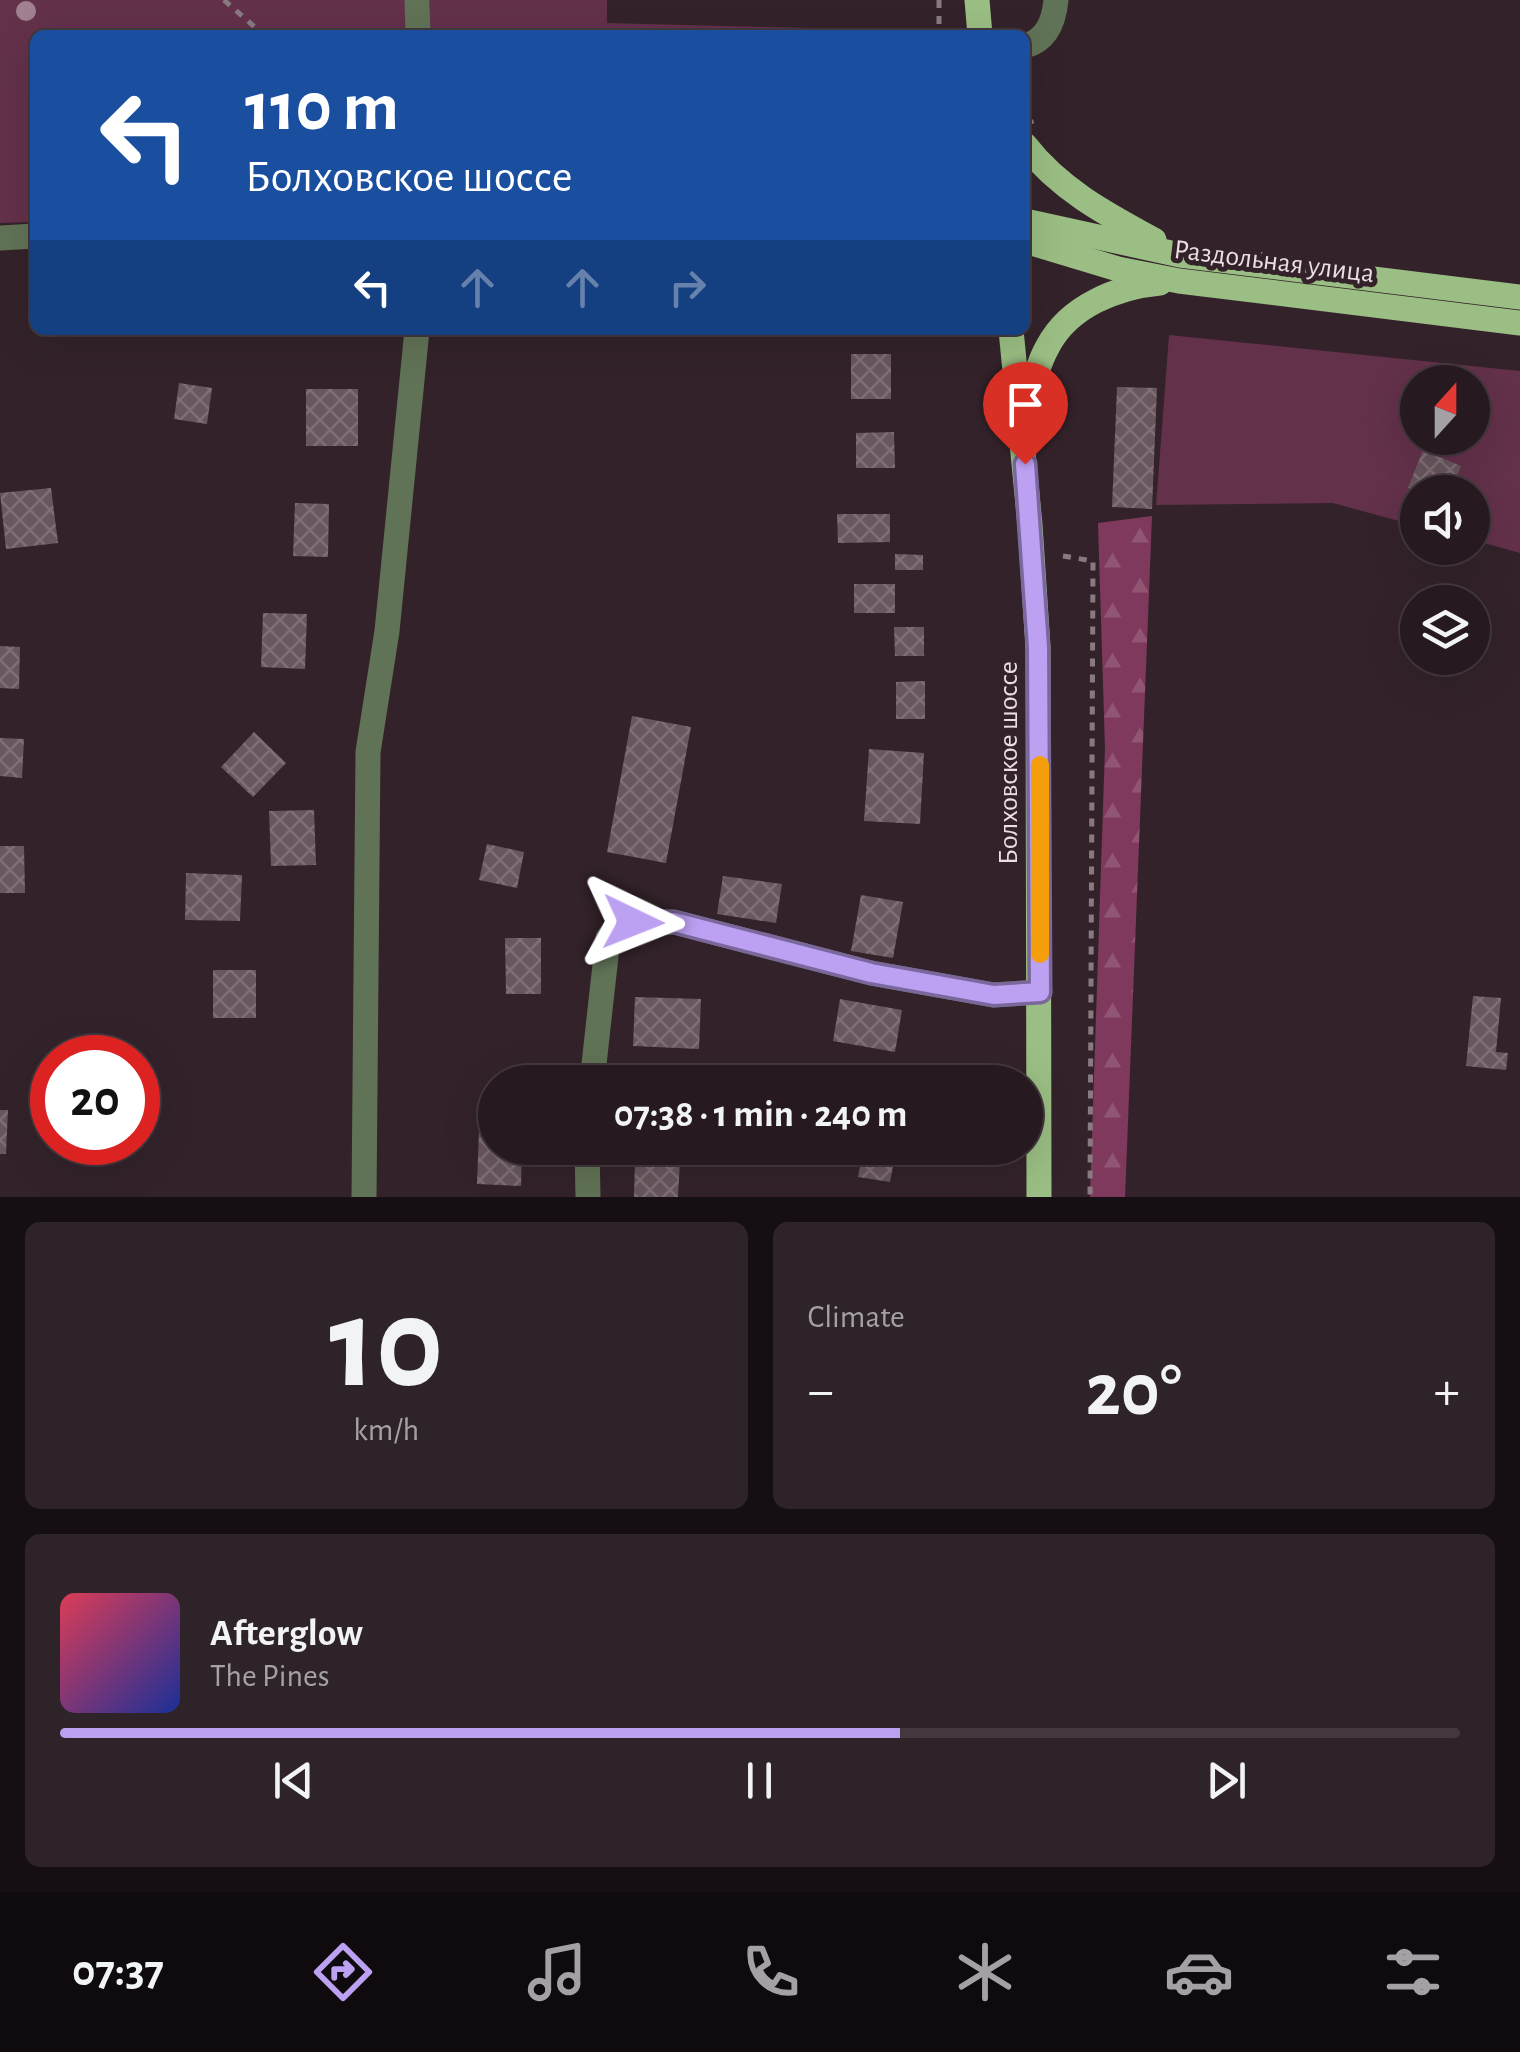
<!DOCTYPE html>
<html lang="en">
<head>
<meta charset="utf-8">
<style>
	:root { --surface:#261a20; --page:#2e2329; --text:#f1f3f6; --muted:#a4a1a5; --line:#42383e; --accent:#bca0f2 }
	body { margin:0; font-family:"Alegreya Sans",sans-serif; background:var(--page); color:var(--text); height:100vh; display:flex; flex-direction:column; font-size:38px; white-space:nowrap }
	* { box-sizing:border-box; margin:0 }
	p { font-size:32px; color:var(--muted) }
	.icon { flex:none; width:55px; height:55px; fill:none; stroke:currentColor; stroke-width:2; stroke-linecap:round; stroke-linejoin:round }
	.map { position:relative; height:1197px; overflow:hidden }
	.drawer { display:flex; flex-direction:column; gap:25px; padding:25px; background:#150e12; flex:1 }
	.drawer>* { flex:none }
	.guide { position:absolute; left:30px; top:30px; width:1000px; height:305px; border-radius:15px; box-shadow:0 10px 40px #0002,0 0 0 2px var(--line); background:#1a4fa0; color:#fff; overflow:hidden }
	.needle { width:65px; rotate:21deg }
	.controls { position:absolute; left:1400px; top:365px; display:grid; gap:20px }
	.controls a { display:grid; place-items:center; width:90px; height:90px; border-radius:50%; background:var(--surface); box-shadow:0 10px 40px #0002,0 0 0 2px var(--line); font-size:50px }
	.speed { position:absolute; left:30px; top:1035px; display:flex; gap:20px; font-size:50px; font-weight:700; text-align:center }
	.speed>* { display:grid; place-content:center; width:130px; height:130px; border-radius:50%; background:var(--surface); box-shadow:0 10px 40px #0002,0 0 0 2px var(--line); line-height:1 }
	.speed .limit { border:15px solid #d22; background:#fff; color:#111 }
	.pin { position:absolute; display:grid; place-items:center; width:85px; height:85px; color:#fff; margin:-102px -42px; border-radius:50% 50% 50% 0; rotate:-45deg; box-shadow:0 0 10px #0007 }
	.pin .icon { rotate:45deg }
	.me { position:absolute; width:110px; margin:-55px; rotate:92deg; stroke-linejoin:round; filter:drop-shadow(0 0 8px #0008) }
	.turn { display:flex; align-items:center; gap:35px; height:210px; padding:0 50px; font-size:45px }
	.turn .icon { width:130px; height:130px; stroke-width:2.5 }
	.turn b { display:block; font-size:70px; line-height:85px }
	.lanes { display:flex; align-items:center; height:95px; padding:0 50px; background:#0003; justify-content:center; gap:50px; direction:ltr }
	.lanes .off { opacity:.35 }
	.big { font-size:75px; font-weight:700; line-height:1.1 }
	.drawer .tile { flex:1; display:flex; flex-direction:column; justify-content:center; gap:15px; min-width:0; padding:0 35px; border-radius:15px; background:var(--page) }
	.drawer .dial { align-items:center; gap:0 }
	.dial b { font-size:130px; line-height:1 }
	.song { display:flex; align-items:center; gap:30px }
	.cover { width:120px; height:120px; border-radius:15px; background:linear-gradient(135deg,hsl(350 70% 55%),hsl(230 70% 35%)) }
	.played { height:10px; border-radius:5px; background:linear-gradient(90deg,var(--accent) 60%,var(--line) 60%) }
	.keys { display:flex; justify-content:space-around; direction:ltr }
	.heat { display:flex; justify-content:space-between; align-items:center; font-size:55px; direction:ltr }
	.drawer .tiles { flex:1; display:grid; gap:25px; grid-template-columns:1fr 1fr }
	.tile:last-child { grid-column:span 2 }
	.trip { position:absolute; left:478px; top:1065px; width:565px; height:100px; border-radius:50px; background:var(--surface); box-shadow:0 10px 40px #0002,0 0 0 2px var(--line); font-weight:700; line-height:100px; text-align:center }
	.tab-bar { display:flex; height:160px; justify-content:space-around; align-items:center; background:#0f0a0d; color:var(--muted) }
	.tab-bar .icon { width:70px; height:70px }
	.tab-bar .selected { color:var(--accent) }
	.tab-bar b { font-size:45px; color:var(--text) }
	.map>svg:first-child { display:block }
</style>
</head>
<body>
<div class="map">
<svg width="1520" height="1197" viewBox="0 0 1520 1197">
	<defs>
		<pattern id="forest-firs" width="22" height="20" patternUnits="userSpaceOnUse" patternTransform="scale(2.5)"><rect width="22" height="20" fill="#7f395d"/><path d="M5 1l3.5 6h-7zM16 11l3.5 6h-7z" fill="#915574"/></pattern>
		<pattern id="building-cross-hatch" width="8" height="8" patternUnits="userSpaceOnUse" patternTransform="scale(2.5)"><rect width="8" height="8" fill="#69565e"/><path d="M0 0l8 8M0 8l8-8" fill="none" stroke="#7f6e75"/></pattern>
	</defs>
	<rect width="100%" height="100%" fill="#33222a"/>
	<!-- grass -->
	<g fill="#63314a" fill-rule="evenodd">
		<polygon points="0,0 405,0 406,35 35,35 35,222 0,223"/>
		<polygon points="430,0 607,0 607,23 931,31 931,35 430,35"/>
		<path d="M 1169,335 L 1520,371 L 1520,553 L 1473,540 L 1472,492 L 1418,492 L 1417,526 L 1333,503 L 1156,505 ZM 1418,382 L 1472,382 L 1472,438 L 1418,438 Z"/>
	</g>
	<!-- forest -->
	<polygon fill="url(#forest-firs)" points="1152,516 1125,1197 1090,1197 1105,748 1098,523"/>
	<!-- building -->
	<g fill="url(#building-cross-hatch)">
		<rect x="851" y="354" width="40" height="45"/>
		<polygon points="179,383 212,388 207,424 174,419"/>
		<polygon points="1117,387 1157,388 1152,509 1112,507"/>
		<rect x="306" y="389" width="52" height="57"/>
		<polygon points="894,432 895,468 856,468 856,433"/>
		<polygon points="1423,450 1461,466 1451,492 1419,492 1408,488"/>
		<polygon points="51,488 58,543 6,549 0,493"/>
		<polygon points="295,503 329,504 328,557 293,556"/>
		<polygon points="837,514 890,514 890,542 838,543"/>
		<polygon points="895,554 923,555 923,570 895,570"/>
		<rect x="854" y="584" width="41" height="29"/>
		<polygon points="263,613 307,614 305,669 261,667"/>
		<polygon points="894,627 924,627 924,656 895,656"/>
		<polygon points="0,646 20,647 19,689 0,688"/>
		<polygon points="925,681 925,719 896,719 896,682"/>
		<polygon points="632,716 691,727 666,863 607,852"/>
		<polygon points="254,732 286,763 253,797 221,767"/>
		<polygon points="0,738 24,739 22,778 0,776"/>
		<polygon points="869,749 924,753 920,824 864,821"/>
		<polygon points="314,810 316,865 271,866 269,811"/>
		<polygon points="487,844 524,852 517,888 479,880"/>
		<polygon points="0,846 24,846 25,893 0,893"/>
		<polygon points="186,873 242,875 240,921 185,920"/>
		<polygon points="723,876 782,884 776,923 717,914"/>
		<polygon points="861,895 903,902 893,958 851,951"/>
		<polygon points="505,938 541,938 541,994 506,994"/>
		<rect x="213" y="970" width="43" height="48"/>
		<polygon points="1473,996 1501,998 1496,1052 1508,1053 1506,1070 1466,1066"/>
		<polygon points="635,997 701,999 699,1049 633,1046"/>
		<polygon points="840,999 902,1010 895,1052 833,1041"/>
		<polygon points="866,1071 903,1078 903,1082 864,1082"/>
		<polygon points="0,1110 8,1110 6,1154 0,1154"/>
		<polygon points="479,1130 495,1131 495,1148 522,1148 521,1186 477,1184"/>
		<polygon points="863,1149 895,1155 890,1182 858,1177"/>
		<polygon points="635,1159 680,1161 678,1197 634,1197"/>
	</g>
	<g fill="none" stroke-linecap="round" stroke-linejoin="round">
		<!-- path -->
		<g stroke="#897a81" stroke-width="5" stroke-dasharray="8 8" stroke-linecap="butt">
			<polyline points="224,0 264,35"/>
			<polyline points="939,0 939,35"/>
			<polyline points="1025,105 1032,124"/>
			<polyline points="1063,556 1093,561 1090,1197"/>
		</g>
		<!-- minor -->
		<g stroke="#617356" stroke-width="25">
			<polyline points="417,0 418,35"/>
			<path d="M 1025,46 C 1047,40 1054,21 1056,0"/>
			<polyline points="0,238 35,236"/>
			<polyline points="592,1082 608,938 618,928 633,922 674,922 871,973 993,995 1040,992"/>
			<polyline points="587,1148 588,1197"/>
			<polyline points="364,1197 368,752 387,631 417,330"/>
		</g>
		<!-- major -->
		<g stroke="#9abe83" stroke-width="25">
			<polyline points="977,0 980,35"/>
			<path d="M 1025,145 C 1059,189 1106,214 1154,240"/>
			<polyline points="1025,221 1180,255 1520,297"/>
			<polyline points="1025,241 1118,269 1179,281 1520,323"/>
			<polyline points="1011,330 1030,525 1038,647 1039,1197"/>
			<path d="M 1027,414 C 1032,391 1036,367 1048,346 C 1069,306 1117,287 1160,283"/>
		</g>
	</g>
	<!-- trees -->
	<circle fill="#a1818f" cx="26" cy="11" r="10"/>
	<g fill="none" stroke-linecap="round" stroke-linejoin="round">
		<defs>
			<polyline id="route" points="633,922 674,922 871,973 994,995 1040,992 1038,647 1025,464"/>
		</defs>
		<!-- route casing -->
		<use href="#route" stroke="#7a689d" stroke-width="25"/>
		<!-- route -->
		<use href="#route" stroke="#bca0f2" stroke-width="18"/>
		<!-- slow -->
		<polyline stroke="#f59e0b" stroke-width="18" points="1040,765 1040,954"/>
	</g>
	<g text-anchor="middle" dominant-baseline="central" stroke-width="10" stroke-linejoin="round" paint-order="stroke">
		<!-- street labels -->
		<g font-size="28" fill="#eadee3" stroke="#33222a">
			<text transform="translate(1274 262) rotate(7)">Раздольная улица</text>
			<text transform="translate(1009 763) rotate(-90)">Болховское шоссе</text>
		</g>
	</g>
</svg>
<div class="controls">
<a><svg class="needle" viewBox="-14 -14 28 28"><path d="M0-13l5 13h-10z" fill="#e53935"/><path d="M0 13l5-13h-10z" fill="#a4a1a5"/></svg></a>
<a><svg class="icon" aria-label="sound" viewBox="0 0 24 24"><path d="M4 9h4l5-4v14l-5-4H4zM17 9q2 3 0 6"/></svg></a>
<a><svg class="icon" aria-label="layers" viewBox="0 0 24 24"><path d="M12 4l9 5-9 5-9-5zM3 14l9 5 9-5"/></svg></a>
</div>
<div class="speed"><div class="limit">20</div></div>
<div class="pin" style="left:1025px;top:464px;background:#d93025"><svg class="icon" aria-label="arrive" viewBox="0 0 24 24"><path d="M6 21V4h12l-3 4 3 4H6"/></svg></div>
<svg class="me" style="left:633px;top:922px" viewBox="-20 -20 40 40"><path d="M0-17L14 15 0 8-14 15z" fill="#bca0f2" stroke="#fff" stroke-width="4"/></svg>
<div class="trip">07:38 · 1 min · 240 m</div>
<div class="guide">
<div class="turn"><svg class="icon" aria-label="left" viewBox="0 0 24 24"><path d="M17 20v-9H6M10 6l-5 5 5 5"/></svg><div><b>110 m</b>Болховское шоссе</div></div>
<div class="lanes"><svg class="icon" aria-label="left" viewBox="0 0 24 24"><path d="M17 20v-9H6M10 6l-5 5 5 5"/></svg><svg class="icon off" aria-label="ahead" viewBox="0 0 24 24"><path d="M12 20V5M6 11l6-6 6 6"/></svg><svg class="icon off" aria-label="ahead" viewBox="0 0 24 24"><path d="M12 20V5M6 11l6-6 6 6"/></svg><svg class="icon off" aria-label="right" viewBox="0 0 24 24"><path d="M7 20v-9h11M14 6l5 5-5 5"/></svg></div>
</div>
</div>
<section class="drawer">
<div class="tiles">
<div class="tile dial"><b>10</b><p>km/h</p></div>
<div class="tile"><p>Climate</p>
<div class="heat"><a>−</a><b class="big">20°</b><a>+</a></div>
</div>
<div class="tile">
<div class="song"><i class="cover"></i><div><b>Afterglow</b><p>The Pines</p></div></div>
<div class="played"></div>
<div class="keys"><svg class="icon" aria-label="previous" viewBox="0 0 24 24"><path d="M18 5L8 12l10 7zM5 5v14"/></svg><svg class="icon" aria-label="pause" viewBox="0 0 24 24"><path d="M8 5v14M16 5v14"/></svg><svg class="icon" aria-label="next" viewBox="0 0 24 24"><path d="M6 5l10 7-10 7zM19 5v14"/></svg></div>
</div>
</div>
</section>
<nav class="tab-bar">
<b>07:37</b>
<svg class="icon selected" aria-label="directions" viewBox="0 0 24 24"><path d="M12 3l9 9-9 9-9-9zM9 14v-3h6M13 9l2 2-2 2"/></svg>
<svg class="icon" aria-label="music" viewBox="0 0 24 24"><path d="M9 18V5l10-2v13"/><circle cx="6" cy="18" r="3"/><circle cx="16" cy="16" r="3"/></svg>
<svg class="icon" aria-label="phone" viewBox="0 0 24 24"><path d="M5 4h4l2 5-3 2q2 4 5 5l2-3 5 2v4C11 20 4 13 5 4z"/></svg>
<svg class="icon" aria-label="climate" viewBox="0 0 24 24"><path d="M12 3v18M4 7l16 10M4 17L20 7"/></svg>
<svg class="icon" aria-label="car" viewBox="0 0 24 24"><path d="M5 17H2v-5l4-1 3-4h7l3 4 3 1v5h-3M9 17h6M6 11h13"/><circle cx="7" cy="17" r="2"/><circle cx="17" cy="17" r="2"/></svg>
<svg class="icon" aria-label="filters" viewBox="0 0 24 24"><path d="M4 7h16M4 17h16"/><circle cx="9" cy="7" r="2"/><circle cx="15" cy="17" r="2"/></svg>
</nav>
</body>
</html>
